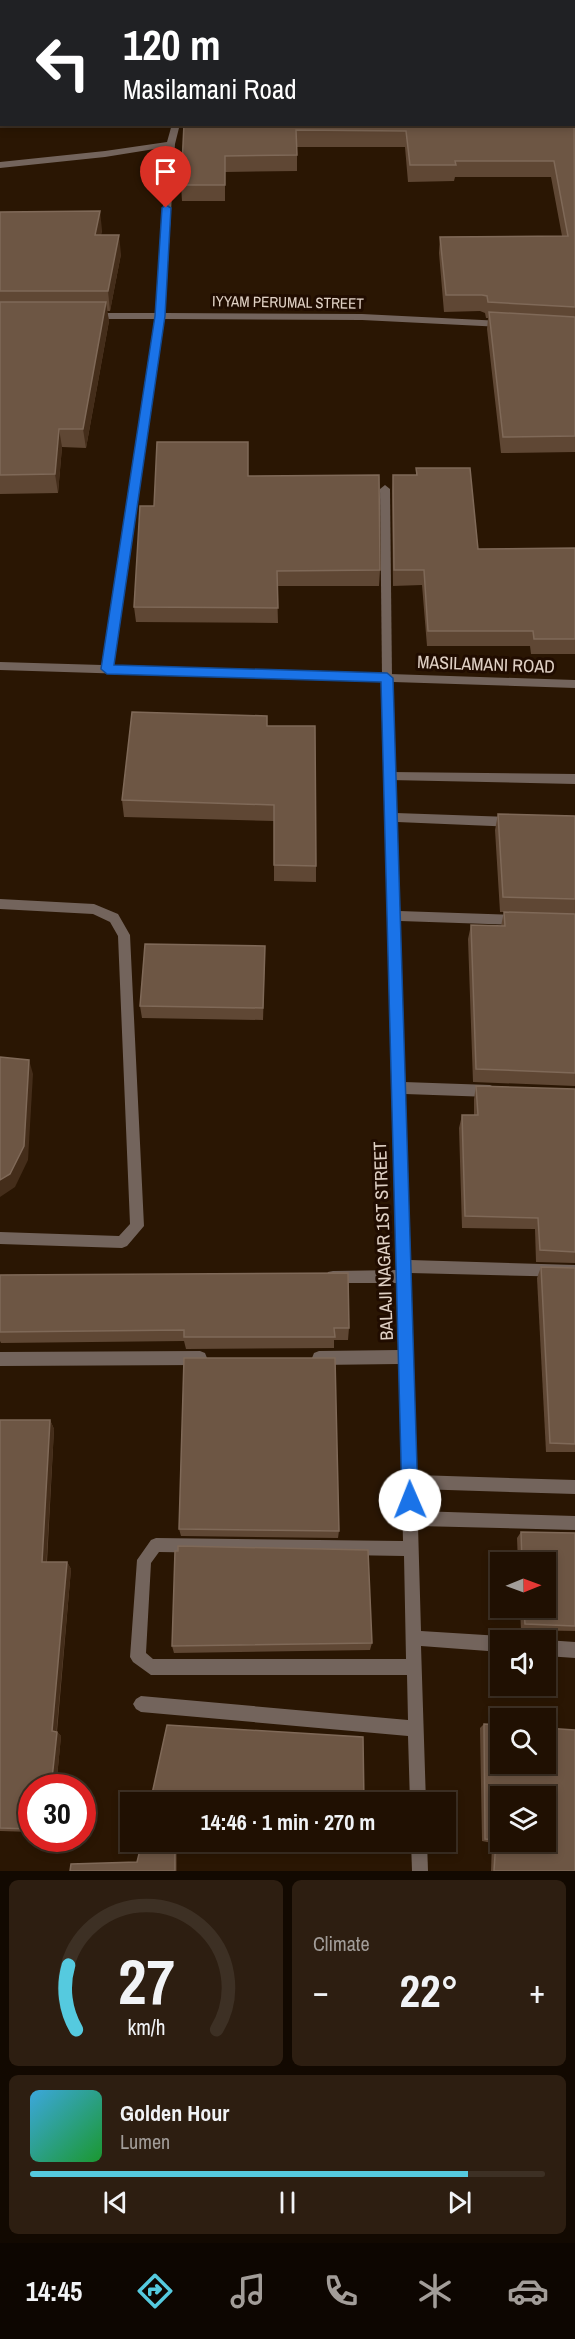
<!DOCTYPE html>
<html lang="en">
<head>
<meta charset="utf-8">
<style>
	:root { --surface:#201002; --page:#2d1e11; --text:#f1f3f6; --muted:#a29d99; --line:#3d3024; --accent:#55cadf }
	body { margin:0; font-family:"Archivo Narrow",sans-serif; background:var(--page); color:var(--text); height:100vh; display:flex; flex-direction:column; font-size:22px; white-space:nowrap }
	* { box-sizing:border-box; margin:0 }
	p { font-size:20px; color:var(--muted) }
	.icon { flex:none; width:33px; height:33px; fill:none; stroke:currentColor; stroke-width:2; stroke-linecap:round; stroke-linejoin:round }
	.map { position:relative; height:1871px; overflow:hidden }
	.sheet { display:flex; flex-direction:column; gap:9px; padding:9px; background:#120901; flex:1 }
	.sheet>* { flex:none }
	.hud { position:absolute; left:0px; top:0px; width:576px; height:126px; box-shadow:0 3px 9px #0003,0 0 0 2px var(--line); background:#202124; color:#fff; overflow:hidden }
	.needle { width:39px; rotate:89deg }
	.fabs { position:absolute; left:490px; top:1552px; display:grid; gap:12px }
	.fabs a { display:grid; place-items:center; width:66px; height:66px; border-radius:0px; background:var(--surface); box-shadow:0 3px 9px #0003,0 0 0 2px var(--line); font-size:30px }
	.speed { position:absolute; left:18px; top:1774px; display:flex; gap:12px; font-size:30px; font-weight:700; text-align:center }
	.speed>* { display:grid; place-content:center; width:78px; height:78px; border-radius:50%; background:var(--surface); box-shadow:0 3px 9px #0003,0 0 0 2px var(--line); line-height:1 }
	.speed .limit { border:9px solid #d22; background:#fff; color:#111 }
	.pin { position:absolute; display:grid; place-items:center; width:51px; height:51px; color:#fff; margin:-62px -26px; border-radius:50% 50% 50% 0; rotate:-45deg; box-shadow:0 0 6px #0007 }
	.pin .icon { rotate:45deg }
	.me { position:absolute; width:66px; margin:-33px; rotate:359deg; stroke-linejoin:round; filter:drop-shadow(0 0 4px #0008) }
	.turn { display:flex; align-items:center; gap:21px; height:126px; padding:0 24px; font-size:27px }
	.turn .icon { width:78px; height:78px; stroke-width:2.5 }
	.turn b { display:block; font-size:42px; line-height:51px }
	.big { font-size:45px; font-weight:700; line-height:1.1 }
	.sheet .widget { flex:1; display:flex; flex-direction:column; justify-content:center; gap:9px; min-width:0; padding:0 21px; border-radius:9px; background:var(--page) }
	.sheet .dial { align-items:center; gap:0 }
	.dial svg { height:156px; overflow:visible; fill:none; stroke:var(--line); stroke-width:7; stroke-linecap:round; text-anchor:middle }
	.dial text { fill:var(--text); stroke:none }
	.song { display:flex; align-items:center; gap:18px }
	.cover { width:72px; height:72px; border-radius:9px; background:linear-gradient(135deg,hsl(200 70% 55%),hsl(130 70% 35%)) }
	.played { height:6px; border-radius:3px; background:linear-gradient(90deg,var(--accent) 85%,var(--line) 85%) }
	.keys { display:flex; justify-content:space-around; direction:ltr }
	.heat { display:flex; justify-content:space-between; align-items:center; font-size:33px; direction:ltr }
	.sheet .tiles { flex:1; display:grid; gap:9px; grid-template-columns:1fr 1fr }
	.widget:last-child { grid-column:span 2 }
	.trip { position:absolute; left:120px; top:1792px; width:336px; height:60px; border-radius:0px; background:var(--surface); box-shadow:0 3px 9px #0003,0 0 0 2px var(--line); font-weight:700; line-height:60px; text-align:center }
	.tabs { display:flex; height:96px; justify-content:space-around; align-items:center; background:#0d0601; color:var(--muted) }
	.tabs .icon { width:42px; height:42px }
	.tabs .current { color:var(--accent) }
	.tabs b { font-size:27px; color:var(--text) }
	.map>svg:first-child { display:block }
</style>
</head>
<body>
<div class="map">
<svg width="575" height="1871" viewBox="0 0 575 1871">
	<rect width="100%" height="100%" fill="#2a1603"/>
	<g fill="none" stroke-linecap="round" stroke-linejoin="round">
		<!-- lane -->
		<g fill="#73645c" fill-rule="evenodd">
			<polygon points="385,485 390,489 392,678 387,682 382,678 380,489"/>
			<polygon points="390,772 575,774 575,784 390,780 384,776"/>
		</g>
		<!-- street -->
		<g fill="#73645c" fill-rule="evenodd">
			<rect x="194" y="0" width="8" height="2"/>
			<path d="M 172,124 L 180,124 L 175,144 L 165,313 L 362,314 L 502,321 L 507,324 L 502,327 L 362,320 L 164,319 L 113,665 L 575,680 L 575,688 L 393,682 L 396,813 L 513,817 L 519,822 L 513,827 L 397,822 L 399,911 L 517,915 L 521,916 L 523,920 L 521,924 L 517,925 L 400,921 L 404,1082 L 490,1085 L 494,1087 L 496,1091 L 494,1095 L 490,1097 L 405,1094 L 410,1260 L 575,1265 L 575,1277 L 410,1273 L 416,1475 L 575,1480 L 575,1494 L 417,1489 L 417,1511 L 575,1516 L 575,1530 L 418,1526 L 421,1631 L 501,1636 L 507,1641 L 501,1641 L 501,1652 L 421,1646 L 426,1803 L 410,1803 L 408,1736 L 141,1712 L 136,1709 L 133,1704 L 136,1699 L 141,1696 L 408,1720 L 407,1675 L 151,1675 L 133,1662 L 130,1657 L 137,1560 L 151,1540 L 156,1538 L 403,1541 L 399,1364 L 319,1365 L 314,1363 L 312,1358 L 314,1353 L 319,1351 L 399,1350 L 397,1283 L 333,1283 L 328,1282 L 326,1277 L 328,1272 L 333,1271 L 397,1270 L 382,682 L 0,670 L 0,662 L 102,665 L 155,319 L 93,319 L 88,316 L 93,313 L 156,313 L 167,147 L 105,157 L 0,168 L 0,162 L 105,151 L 167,142 ZM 159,1552 L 404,1556 L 406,1659 L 153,1659 L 146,1653 L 151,1563 Z"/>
			<polygon points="0,899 94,904 118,914 130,935 144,1226 127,1246 122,1248 0,1244 0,1232 119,1236 130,1224 118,936 110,922 93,914 0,909"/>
			<polygon points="200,1351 205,1353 207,1358 205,1363 200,1365 0,1366 0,1352"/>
			<polygon points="546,1640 575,1642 575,1658 546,1656"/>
			<polygon points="411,1842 427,1842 428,1871 412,1871"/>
		</g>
	</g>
	<!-- wall -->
	<g fill="#5f4734">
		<polygon points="204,0 467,0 466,2 204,2"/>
		<polygon points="575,110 575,452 501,453 487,329 488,318 486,318 485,313 480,311 444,312 439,253 440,237 562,236 551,177 455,177 454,181 408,182 405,147 297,147 297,171 225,172 225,201 182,201 181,185 184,124"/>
		<polygon points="0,212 102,230 101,235 121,254 110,311 107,311 109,321 86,448 62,447 58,493 0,494"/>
		<polygon points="416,468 478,549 575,548 575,654 531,654 530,646 427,646 422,585 393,586 392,491 393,475 416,475"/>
		<polygon points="248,476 380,570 379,586 277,586 278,623 136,622 134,607"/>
		<polygon points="268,726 316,866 316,882 274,881 274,821 124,817 122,800"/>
		<polygon points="498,814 575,816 575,1086 473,1082 468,939 471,925 501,926 504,912 500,912 495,830"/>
		<polygon points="265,946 263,1020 142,1018 140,1006"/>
		<polygon points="476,1086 575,1089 575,1263 536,1262 535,1229 462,1228 459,1128 462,1115 474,1115 474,1099"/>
		<polygon points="541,1267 575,1268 575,1452 546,1452 537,1278"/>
		<polygon points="0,1275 349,1328 348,1340 334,1340 334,1348 186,1349 184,1341 1,1343 0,1341"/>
		<polygon points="0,1420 50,1420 54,1429 47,1562 67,1562 71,1569 57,1732 61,1736 56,1788 32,1788 32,1832 0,1831"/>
		<polygon points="179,1529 339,1531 338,1538 181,1536"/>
		<polygon points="521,1532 575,1533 575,1631 521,1630 520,1608 546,1608 546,1563 518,1563 517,1538"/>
		<polygon points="372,1643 370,1650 174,1653 172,1646"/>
		<polygon points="484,1724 575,1871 491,1871 492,1843 482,1841 480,1728"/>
		<polygon points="167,1725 364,1803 150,1803"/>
	</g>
	<!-- shaded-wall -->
	<g fill="#442d1a">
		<polygon points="100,211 102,230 97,254 95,235"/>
		<polygon points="119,235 121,254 110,311 108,291"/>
		<polygon points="106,302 109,321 86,448 83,429"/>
		<polygon points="59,429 62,447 58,493 55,474"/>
		<polygon points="265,946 265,959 263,1020 263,1008"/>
		<polygon points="29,1060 33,1074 28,1160 15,1187 0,1197 0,1180"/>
		<polygon points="50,1420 54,1429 46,1569 42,1562"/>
		<polygon points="67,1562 71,1569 56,1736 52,1731"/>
		<polygon points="57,1732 61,1736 56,1788 51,1788"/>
		<rect x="175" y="1842" width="2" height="29"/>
	</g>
	<!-- building -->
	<g fill="#6d5644" stroke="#7f6958" stroke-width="1.5" fill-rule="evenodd">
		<rect x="204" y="0" width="224" height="2"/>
		<polygon points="574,110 575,307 488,302 487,296 482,295 446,295 440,237 568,236 554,161 455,161 456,165 410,165 406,131 296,130 297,155 225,156 225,185 181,185 184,124 574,124"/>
		<polygon points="100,211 95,235 119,235 108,291 0,291 0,212"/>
		<polygon points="0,302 106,302 83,429 59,429 55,474 0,475"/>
		<polygon points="489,312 575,317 575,436 503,437"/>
		<polygon points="157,442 248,442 248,476 379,475 380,570 277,571 278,608 134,607 140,506 154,506"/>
		<polygon points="416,468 470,468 478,549 575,548 575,639 534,639 533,631 428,631 424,570 394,570 393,475 417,475"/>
		<polygon points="132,712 267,716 267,726 315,726 316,866 274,865 274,805 122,800"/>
		<polygon points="498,814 575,816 575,899 503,897"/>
		<polygon points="504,912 575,914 575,1073 476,1069 471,925 505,926"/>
		<polygon points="145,944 265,946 263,1008 140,1006"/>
		<polygon points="0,1057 29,1060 24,1146 10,1174 0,1180"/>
		<polygon points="476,1086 575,1089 575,1252 540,1250 538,1218 465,1216 462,1115 478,1115"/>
		<polygon points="541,1267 575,1268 575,1444 550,1443"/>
		<polygon points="348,1273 349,1328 334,1328 335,1337 184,1337 184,1330 0,1332 0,1275"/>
		<polygon points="184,1358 335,1358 339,1531 179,1529"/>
		<polygon points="0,1420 50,1420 42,1562 67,1562 52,1731 57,1732 51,1788 32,1788 32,1829 0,1828"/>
		<polygon points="521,1532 575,1533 575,1626 525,1624 524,1608 546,1608 546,1563 522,1563"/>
		<polygon points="178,1546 368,1550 372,1643 172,1646 175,1551 178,1551"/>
		<path d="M 484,1724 L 501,1725 L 501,1764 L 546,1764 L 546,1728 L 575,1730 L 575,1871 L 494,1871 L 496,1840 L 485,1839 ZM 501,1797 L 546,1797 L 546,1842 L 501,1842 Z"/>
		<polygon points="167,1725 363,1737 364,1803 197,1803 176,1800 176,1803 150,1803"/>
		<polygon points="142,1842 175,1842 175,1871 70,1871 71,1864 137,1862"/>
	</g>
	<!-- route -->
	<polygon fill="#1a73e8" stroke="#114b97" stroke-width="1.5" points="166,205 171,208 165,316 114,665 387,673 393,678 418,1500 416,1506 410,1508 404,1506 402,1500 381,682 107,674 101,669 155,316 162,208"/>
	<g text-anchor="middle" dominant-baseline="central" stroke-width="6" stroke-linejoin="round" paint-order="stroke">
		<!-- far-street labels -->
		<g font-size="15" fill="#e0d1c5" stroke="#200c00">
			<text transform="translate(288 302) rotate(1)">IYYAM PERUMAL STREET</text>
		</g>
		<!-- street labels -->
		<g font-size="18" fill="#e0d1c5" stroke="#200c00">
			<text transform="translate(486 664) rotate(2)">MASILAMANI ROAD</text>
			<text transform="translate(383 1241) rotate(-92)">BALAJI NAGAR 1ST STREET</text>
		</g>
	</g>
</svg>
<div class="fabs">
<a><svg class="needle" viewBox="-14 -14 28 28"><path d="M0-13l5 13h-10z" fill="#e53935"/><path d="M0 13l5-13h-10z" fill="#a29d99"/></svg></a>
<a><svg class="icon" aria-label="sound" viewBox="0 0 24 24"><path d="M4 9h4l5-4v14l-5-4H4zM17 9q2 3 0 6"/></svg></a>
<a><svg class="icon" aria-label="search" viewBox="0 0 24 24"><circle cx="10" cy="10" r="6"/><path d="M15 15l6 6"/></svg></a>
<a><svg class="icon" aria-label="layers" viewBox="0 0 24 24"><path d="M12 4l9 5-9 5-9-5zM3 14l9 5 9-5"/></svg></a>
</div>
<div class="speed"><div class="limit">30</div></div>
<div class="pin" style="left:166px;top:208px;background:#d93025"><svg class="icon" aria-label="arrive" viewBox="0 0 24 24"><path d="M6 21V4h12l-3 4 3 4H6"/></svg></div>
<svg class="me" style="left:410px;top:1500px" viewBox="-20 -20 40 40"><circle r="19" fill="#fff"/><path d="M0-13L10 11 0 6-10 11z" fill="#1a73e8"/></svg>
<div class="trip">14:46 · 1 min · 270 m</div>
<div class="hud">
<div class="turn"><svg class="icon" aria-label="left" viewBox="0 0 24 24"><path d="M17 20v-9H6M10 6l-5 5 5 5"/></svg><div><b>120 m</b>Masilamani Road</div></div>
</div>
</div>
<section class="sheet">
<div class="tiles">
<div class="widget dial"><svg viewBox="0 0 100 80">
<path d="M14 69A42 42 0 1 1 86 69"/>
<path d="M14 69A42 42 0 0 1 10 36" stroke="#55cadf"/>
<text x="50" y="56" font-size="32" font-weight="700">27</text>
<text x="50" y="72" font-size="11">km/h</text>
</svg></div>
<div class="widget"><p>Climate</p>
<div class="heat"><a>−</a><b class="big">22°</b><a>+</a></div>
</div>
<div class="widget">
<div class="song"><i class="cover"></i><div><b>Golden Hour</b><p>Lumen</p></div></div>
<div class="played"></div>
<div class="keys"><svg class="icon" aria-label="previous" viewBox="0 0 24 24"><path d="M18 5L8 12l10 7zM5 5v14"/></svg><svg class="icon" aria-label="pause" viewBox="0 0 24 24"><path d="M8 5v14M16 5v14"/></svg><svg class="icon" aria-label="next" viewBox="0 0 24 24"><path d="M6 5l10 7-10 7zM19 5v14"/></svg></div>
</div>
</div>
</section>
<nav class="tabs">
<b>14:45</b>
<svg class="icon current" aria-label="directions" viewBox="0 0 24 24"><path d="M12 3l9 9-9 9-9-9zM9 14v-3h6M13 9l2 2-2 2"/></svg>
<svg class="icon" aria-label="music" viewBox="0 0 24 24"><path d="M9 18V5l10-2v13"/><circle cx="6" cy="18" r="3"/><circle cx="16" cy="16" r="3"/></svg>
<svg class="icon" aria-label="phone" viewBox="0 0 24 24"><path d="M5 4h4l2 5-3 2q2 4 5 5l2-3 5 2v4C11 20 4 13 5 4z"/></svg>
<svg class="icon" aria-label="climate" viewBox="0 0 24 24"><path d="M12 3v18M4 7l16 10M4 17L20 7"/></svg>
<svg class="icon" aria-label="car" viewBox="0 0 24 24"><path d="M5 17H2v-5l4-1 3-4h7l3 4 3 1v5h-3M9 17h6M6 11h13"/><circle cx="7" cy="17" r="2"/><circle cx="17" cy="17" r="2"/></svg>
</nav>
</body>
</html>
